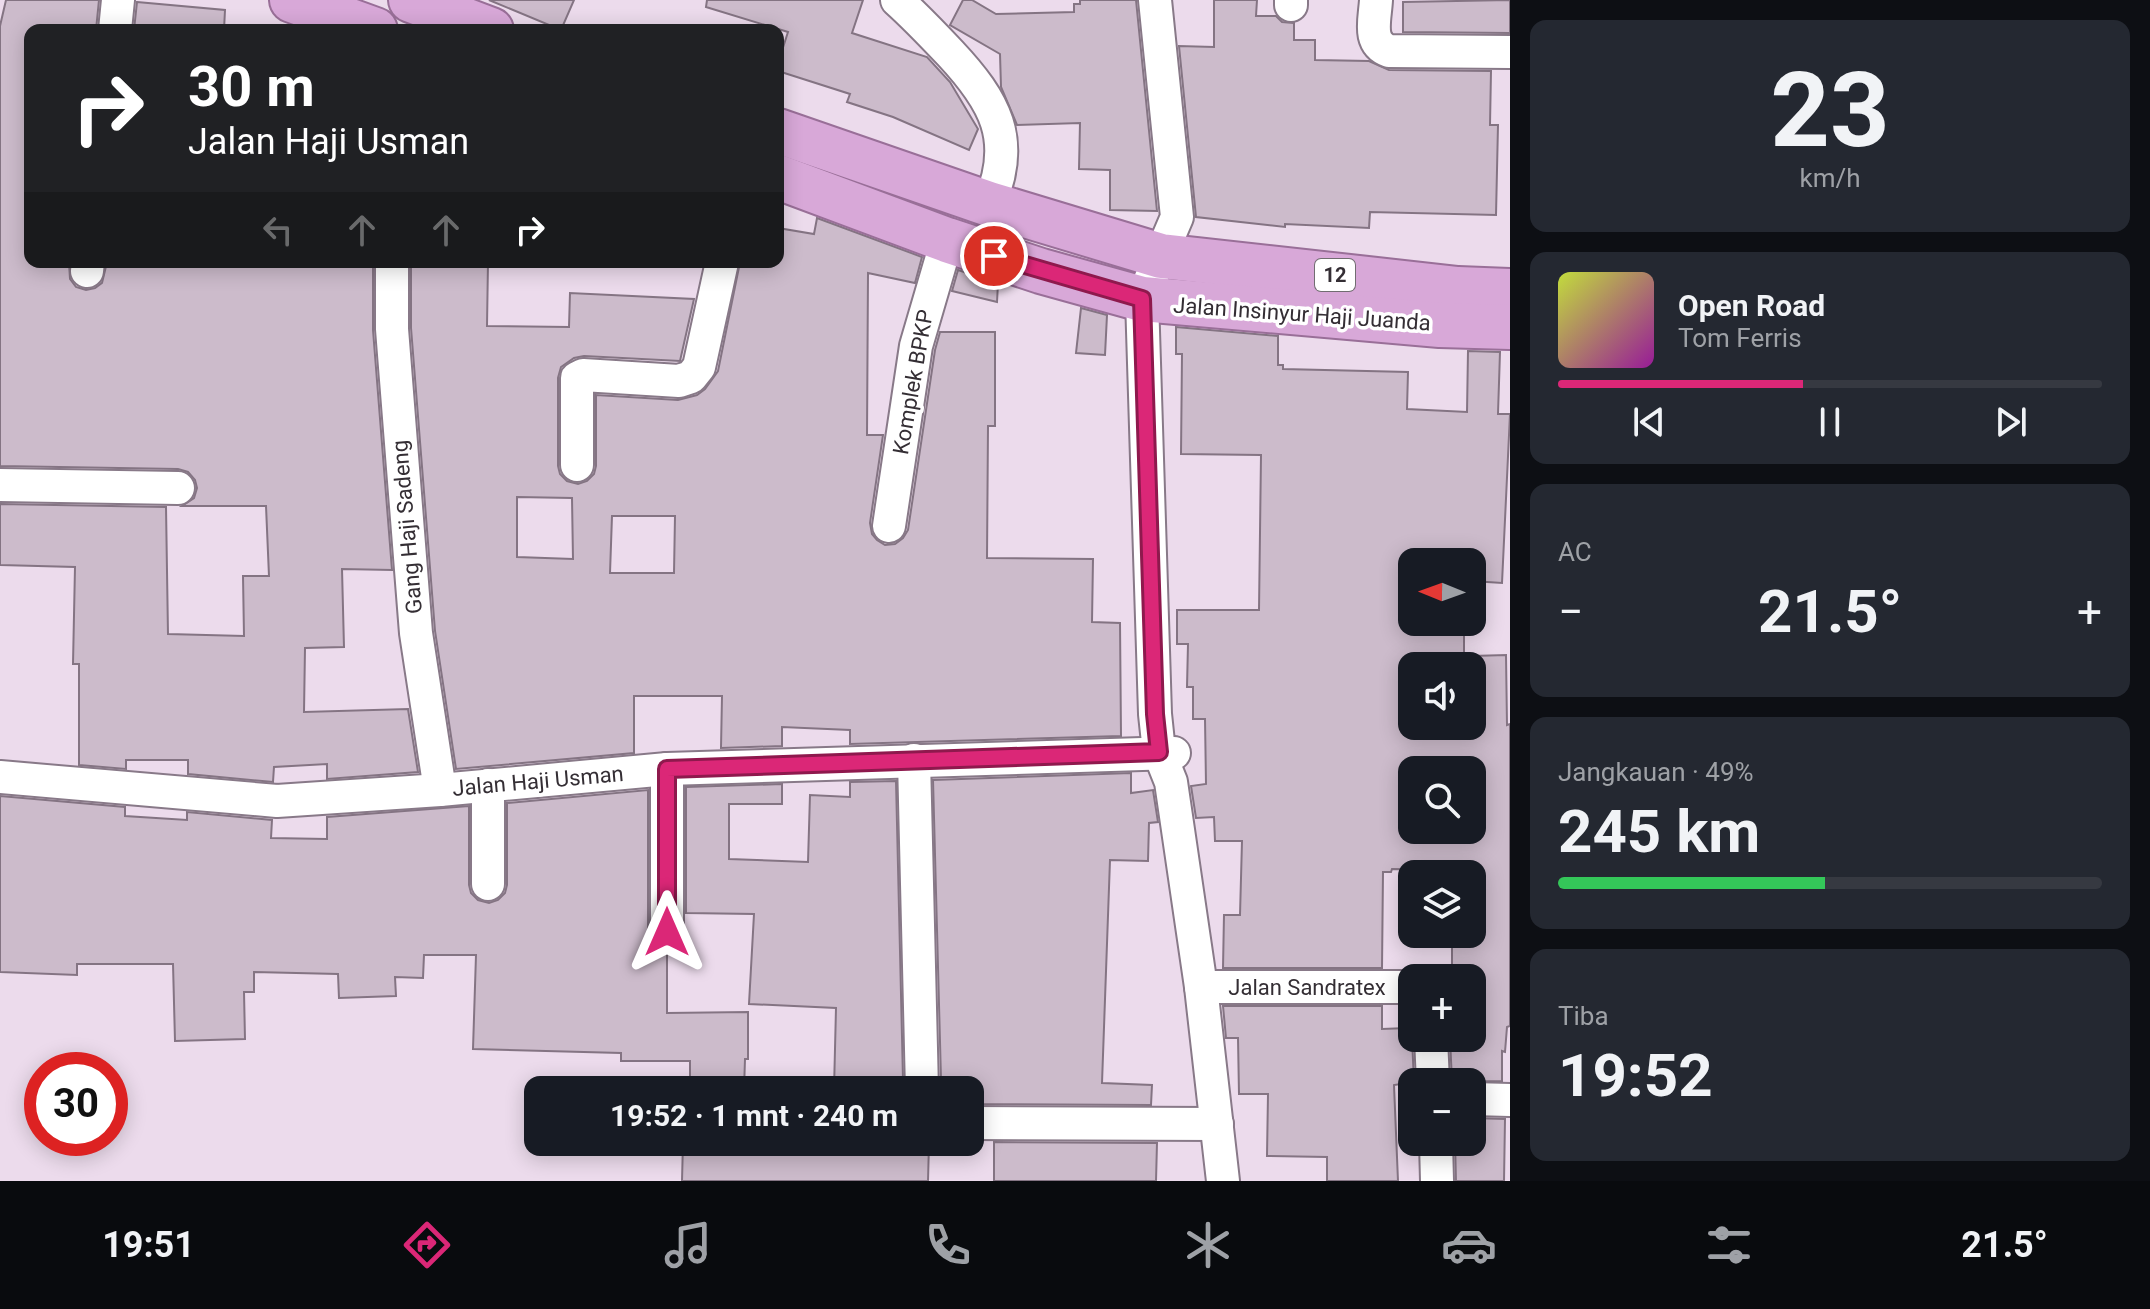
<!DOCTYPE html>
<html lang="id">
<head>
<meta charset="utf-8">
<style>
	:root { --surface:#171b24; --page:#242831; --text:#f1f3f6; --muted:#9ea1a6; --line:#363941; --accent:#db2777 }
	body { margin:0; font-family:Roboto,sans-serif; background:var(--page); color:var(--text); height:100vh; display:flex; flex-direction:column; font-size:30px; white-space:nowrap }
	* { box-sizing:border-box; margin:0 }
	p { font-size:26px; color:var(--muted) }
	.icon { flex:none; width:44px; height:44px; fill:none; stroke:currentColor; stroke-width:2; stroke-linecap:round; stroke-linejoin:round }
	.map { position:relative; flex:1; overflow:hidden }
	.details { display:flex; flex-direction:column; gap:20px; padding:20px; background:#0d0f14; width:640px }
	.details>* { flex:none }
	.banner { position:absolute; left:24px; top:24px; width:760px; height:244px; border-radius:16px; box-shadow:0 4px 20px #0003; background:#202124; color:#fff; overflow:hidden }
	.needle { width:52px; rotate:271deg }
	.controls { position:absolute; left:1398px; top:548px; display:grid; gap:16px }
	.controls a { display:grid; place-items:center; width:88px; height:88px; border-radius:16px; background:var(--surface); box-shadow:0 4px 20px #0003; font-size:40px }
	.speed { position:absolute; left:24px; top:1052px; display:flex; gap:16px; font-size:40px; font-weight:700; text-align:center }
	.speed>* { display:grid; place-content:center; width:104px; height:104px; border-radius:50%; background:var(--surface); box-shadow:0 4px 20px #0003; line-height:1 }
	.speed .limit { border:12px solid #d22; background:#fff; color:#111 }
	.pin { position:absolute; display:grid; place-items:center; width:68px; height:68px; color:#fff; margin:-34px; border:4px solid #fff; border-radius:50%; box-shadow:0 2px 8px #0007 }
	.me { position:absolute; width:88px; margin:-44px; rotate:0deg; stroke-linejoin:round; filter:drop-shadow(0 0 6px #0008) }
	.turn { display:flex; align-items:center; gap:28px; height:168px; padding:0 32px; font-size:36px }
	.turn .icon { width:104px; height:104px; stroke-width:2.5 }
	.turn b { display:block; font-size:56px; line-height:68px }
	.lanes { display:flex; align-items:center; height:76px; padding:0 32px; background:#0003; justify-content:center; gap:40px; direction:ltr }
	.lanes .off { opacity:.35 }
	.big { font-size:60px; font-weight:700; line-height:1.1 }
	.details .card { flex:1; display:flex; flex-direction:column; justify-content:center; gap:12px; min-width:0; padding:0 28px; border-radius:16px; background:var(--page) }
	.details .dial { align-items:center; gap:0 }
	.dial b { font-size:104px; line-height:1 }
	.song { display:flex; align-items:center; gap:24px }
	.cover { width:96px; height:96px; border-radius:12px; background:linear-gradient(135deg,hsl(70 70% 55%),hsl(300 70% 35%)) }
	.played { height:8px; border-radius:4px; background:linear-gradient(90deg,var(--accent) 45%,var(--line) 45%) }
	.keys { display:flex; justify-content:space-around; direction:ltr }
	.heat { display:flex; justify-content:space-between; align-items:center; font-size:44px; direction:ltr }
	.charge { height:12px; border-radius:6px; background:linear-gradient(90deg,#34c759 49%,var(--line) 0) }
	.trip { position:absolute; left:524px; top:1076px; width:460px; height:80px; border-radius:16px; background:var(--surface); box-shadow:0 4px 20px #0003; font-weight:700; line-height:80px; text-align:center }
	.tabs { display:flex; height:128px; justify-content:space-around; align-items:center; background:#090b0e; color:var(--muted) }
	.tabs .icon { width:56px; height:56px }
	.tabs .selected { color:var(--accent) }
	.tabs b { font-size:36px; color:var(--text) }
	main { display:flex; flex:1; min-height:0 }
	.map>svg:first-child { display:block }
</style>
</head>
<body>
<main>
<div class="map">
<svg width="1510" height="1181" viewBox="0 0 1510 1181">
	<rect width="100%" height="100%" fill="#ecdbec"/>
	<!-- building -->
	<g fill="#ccbbcb" stroke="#847483" stroke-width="2" fill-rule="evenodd">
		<polygon points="6,0 99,0 96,30 30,30 30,262 69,262 70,279 76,287 86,290 95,288 102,283 107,262 373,262 373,330 392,570 342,569 344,647 305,648 304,712 408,709 418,772 327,779 327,764 274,767 273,782 188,774 188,760 126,760 126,769 79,765 79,664 73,664 75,567 0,565 0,504 166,507 168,634 244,636 243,576 269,576 266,506 182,506 194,498 197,488 195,480 188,472 178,469 0,466 0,26"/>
		<polygon points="489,0 574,0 561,30"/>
		<polygon points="707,0 863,0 852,33 927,57 950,82 978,129 969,150 893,117 847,102 850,94 778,71 778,63 788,32 706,7"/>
		<polygon points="963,0 972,0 996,14 1074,12 1074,4 1080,4 1080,0 1136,0 1157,211 1110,210 1110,170 1079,169 1080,123 1017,125 1001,87 1000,54 950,25"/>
		<polygon points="1214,0 1257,0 1256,16 1276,16 1282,22 1294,23 1294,40 1315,40 1315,60 1369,61 1389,70 1491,71 1490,125 1498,125 1496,215 1370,212 1369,228 1285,224 1285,227 1196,217 1179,46 1214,47"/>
		<polygon points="1510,0 1510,33 1403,32 1403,2"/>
		<polygon points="137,2 225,10 224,30 134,30"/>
		<path d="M 817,218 L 922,257 L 915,283 L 868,273 L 867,435 L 883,435 L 870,523 L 872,534 L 877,540 L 885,545 L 895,544 L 903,538 L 908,530 L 935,350 L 940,332 L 995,332 L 995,426 L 988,426 L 987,558 L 1093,559 L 1092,622 L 1120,623 L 1121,736 L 850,744 L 850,730 L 782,727 L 782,746 L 721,748 L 722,696 L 634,696 L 634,753 L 456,769 L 435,631 L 411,328 L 411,262 L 488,262 L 487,326 L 569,327 L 570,293 L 694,299 L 680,361 L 584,356 L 574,358 L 561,367 L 558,378 L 558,466 L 560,474 L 567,481 L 578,484 L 587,481 L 594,474 L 596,466 L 596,395 L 678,400 L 697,395 L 705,389 L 718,371 L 740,262 L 778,262 L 778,228 L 814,234 ZM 517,497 L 572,498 L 573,559 L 517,557 ZM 612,516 L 675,516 L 674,573 L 610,573 Z"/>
		<polygon points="958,270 998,283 997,302 952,291"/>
		<polygon points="1081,308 1107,315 1105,355 1076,353"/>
		<path d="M 1176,327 L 1278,336 L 1278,365 L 1283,365 L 1283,369 L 1408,372 L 1407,409 L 1467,412 L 1468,351 L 1500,352 L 1498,414 L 1510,414 L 1502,583 L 1472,581 L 1472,562 L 1412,562 L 1412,622 L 1464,622 L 1464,666 L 1412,666 L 1412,726 L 1472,726 L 1472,656 L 1506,655 L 1507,725 L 1510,724 L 1510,1026 L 1507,1027 L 1505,1052 L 1502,1051 L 1502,1081 L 1452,1082 L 1450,1038 L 1472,1038 L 1472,972 L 1452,972 L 1452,940 L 1455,940 L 1455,934 L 1472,934 L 1472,870 L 1392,869 L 1391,872 L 1383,872 L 1382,968 L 1223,968 L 1224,915 L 1240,915 L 1242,841 L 1215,841 L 1214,817 L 1196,818 L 1191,786 L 1206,784 L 1205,719 L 1193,719 L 1193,687 L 1187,687 L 1188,644 L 1177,644 L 1177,610 L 1259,610 L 1261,455 L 1181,454 L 1182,354 L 1176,354 ZM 1412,770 L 1472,770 L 1472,830 L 1412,830 Z"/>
		<polygon points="1131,773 1131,793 1153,790 1158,822 1149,823 1148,861 1110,860 1102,1083 1152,1085 1151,1105 970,1104 970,1090 961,1090 961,1080 941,1079 933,780"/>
		<polygon points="896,781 903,1079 895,1078 894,1090 834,1090 836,1008 749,1004 754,914 686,913 686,787 782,784 782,804 729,804 729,859 808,862 810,795 850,797 850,782"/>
		<polygon points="648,790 648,932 650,941 657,948 667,951 667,1013 748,1012 748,1059 745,1059 744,1090 690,1090 690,1061 621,1061 621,1053 473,1049 476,955 424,955 423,978 395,977 396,996 339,998 338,974 254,972 254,992 244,992 245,1039 175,1041 173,964 77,964 77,975 0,972 0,796 125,807 125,816 187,820 187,812 272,820 271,838 327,839 327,817 469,806 469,885 471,893 478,900 489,903 498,900 505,893 507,885 507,803"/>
		<polygon points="1223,1006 1382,1006 1382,1029 1407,1028 1408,1038 1412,1038 1414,1082 1394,1085 1398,1181 1327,1181 1327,1157 1267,1156 1268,1094 1239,1094 1238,1038 1226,1038"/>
		<polygon points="1472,1118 1505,1119 1504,1181 1456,1181 1455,1142 1472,1142"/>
		<polygon points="683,1142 929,1143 928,1181 682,1181"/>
		<polygon points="994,1142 1157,1143 1156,1181 994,1181"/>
	</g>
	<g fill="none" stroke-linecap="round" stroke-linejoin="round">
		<defs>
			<g id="minor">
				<path d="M 897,0 C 916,17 933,35 950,53 C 995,101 1017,140 989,204"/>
				<polyline points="1155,0 1177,217 1142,299 1155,714 1159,752 1171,782 1201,987 1223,1181"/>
				<path d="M 1376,0 C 1375,20 1367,43 1389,51 L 1510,52"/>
				<polyline points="1291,5 1291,0"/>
				<polyline points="115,30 118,0"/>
				<polyline points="392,262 392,329 416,633 440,790"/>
				<polyline points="87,271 88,262"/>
				<polyline points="577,465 577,378 583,375 679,381 691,377 699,367 722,262"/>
				<polyline points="0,485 178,488"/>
				<polyline points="889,526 916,346 947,240"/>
				<polyline points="914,760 922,1090"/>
				<polyline points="667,769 667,932"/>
				<polyline points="0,777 277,801 440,790 667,769 1174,753"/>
				<polyline points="488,785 488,884"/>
				<polyline points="1201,987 1401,987 1412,991"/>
				<polyline points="1431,1038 1433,1082"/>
				<polyline points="1472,1099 1510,1100"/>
				<polyline points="970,1123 1217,1124"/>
				<polyline points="1436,1142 1437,1181"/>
			</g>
			<g id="trunk">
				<polyline points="292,0 375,30"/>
				<polyline points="411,0 491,30"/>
				<polyline points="778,131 989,204 1161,256 1458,289 1510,291"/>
				<polyline points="778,177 947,240 1041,271 1142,299 1440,325 1510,327"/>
			</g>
		</defs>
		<!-- minor casing -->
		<use href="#minor" stroke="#887988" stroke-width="36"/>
		<!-- trunk casing -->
		<use href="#trunk" stroke="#996f98" stroke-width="48"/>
		<!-- minor -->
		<use href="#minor" stroke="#fff" stroke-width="32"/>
		<!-- trunk -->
		<use href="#trunk" stroke="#d8a8d8" stroke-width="44"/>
	</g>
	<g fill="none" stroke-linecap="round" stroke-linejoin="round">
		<defs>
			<polyline id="route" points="667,932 667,769 1159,752 1155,714 1142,299 994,256"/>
		</defs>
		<!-- route casing -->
		<use href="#route" stroke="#8e194d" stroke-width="20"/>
		<!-- route -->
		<use href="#route" stroke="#db2777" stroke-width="14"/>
	</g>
	<g text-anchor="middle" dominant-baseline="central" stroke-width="7" stroke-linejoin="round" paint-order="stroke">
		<!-- shield labels -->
		<rect fill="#fff" stroke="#716d71" stroke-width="2" x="1315" y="259" width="40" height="32" rx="6"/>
		<g font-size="20" font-weight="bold" fill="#342e34">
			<text x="1335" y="275">12</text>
		</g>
		<!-- street labels -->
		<g font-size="22" fill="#342e34" stroke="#fff">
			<text transform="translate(1302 314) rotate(4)">Jalan Insinyur Haji Juanda</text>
			<text transform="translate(913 382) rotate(-80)">Komplek BPKP</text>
			<text transform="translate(407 527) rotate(-95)">Gang Haji Sadeng</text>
			<text transform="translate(538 781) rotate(-5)">Jalan Haji Usman</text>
			<text x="1307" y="987">Jalan Sandratex</text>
		</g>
	</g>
</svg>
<div class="controls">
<a><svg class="needle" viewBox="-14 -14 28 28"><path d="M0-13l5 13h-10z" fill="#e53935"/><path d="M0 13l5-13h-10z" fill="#9ea1a6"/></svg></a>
<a><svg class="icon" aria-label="sound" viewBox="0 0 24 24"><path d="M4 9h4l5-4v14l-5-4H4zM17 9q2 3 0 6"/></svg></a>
<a><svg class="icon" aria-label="search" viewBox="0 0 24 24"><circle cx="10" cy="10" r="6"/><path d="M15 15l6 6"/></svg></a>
<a><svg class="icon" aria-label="layers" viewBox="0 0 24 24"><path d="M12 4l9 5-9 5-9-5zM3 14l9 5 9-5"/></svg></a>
<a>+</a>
<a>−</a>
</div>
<div class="speed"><div class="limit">30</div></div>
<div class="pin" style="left:994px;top:256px;background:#d93025"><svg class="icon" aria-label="arrive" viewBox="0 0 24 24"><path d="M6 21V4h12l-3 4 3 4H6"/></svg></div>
<svg class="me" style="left:667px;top:932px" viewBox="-20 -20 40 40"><path d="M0-17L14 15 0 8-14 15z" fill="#db2777" stroke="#fff" stroke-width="4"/></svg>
<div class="trip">19:52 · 1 mnt · 240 m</div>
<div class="banner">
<div class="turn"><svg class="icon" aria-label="right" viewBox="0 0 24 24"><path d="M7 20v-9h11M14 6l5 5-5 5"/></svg><div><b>30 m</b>Jalan Haji Usman</div></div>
<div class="lanes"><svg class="icon off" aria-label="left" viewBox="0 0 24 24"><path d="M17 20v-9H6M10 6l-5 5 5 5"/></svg><svg class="icon off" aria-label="ahead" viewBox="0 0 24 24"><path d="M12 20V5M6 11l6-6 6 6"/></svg><svg class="icon off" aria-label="ahead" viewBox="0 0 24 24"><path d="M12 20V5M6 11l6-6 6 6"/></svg><svg class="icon" aria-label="right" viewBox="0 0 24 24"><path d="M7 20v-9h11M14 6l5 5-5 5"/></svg></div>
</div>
</div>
<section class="details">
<div class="card dial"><b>23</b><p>km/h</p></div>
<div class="card">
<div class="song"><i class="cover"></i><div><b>Open Road</b><p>Tom Ferris</p></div></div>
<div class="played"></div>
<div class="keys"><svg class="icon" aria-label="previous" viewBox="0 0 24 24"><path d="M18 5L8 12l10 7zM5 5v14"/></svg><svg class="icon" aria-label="pause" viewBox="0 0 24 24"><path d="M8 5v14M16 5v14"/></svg><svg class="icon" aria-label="next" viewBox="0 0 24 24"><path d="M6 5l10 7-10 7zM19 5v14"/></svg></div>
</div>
<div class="card"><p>AC</p>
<div class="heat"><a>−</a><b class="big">21.5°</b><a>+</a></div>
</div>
<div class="card"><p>Jangkauan · 49%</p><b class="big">245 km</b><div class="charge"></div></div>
<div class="card"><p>Tiba</p><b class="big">19:52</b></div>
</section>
</main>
<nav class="tabs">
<b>19:51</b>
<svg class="icon selected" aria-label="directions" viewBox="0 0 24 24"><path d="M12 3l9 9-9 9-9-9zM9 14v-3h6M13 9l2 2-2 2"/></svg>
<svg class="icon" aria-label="music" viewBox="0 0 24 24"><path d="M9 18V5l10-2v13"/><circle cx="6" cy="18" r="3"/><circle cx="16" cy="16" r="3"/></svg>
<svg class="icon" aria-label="phone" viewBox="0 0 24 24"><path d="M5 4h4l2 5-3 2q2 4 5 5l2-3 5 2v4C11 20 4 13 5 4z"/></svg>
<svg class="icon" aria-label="climate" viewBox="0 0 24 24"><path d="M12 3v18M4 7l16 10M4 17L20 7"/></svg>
<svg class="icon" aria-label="car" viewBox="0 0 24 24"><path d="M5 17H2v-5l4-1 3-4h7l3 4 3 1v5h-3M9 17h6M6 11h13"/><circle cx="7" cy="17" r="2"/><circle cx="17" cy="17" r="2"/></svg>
<svg class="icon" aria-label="filters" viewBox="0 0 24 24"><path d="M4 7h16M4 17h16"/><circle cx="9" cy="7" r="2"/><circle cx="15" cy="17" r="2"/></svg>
<b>21.5°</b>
</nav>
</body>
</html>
